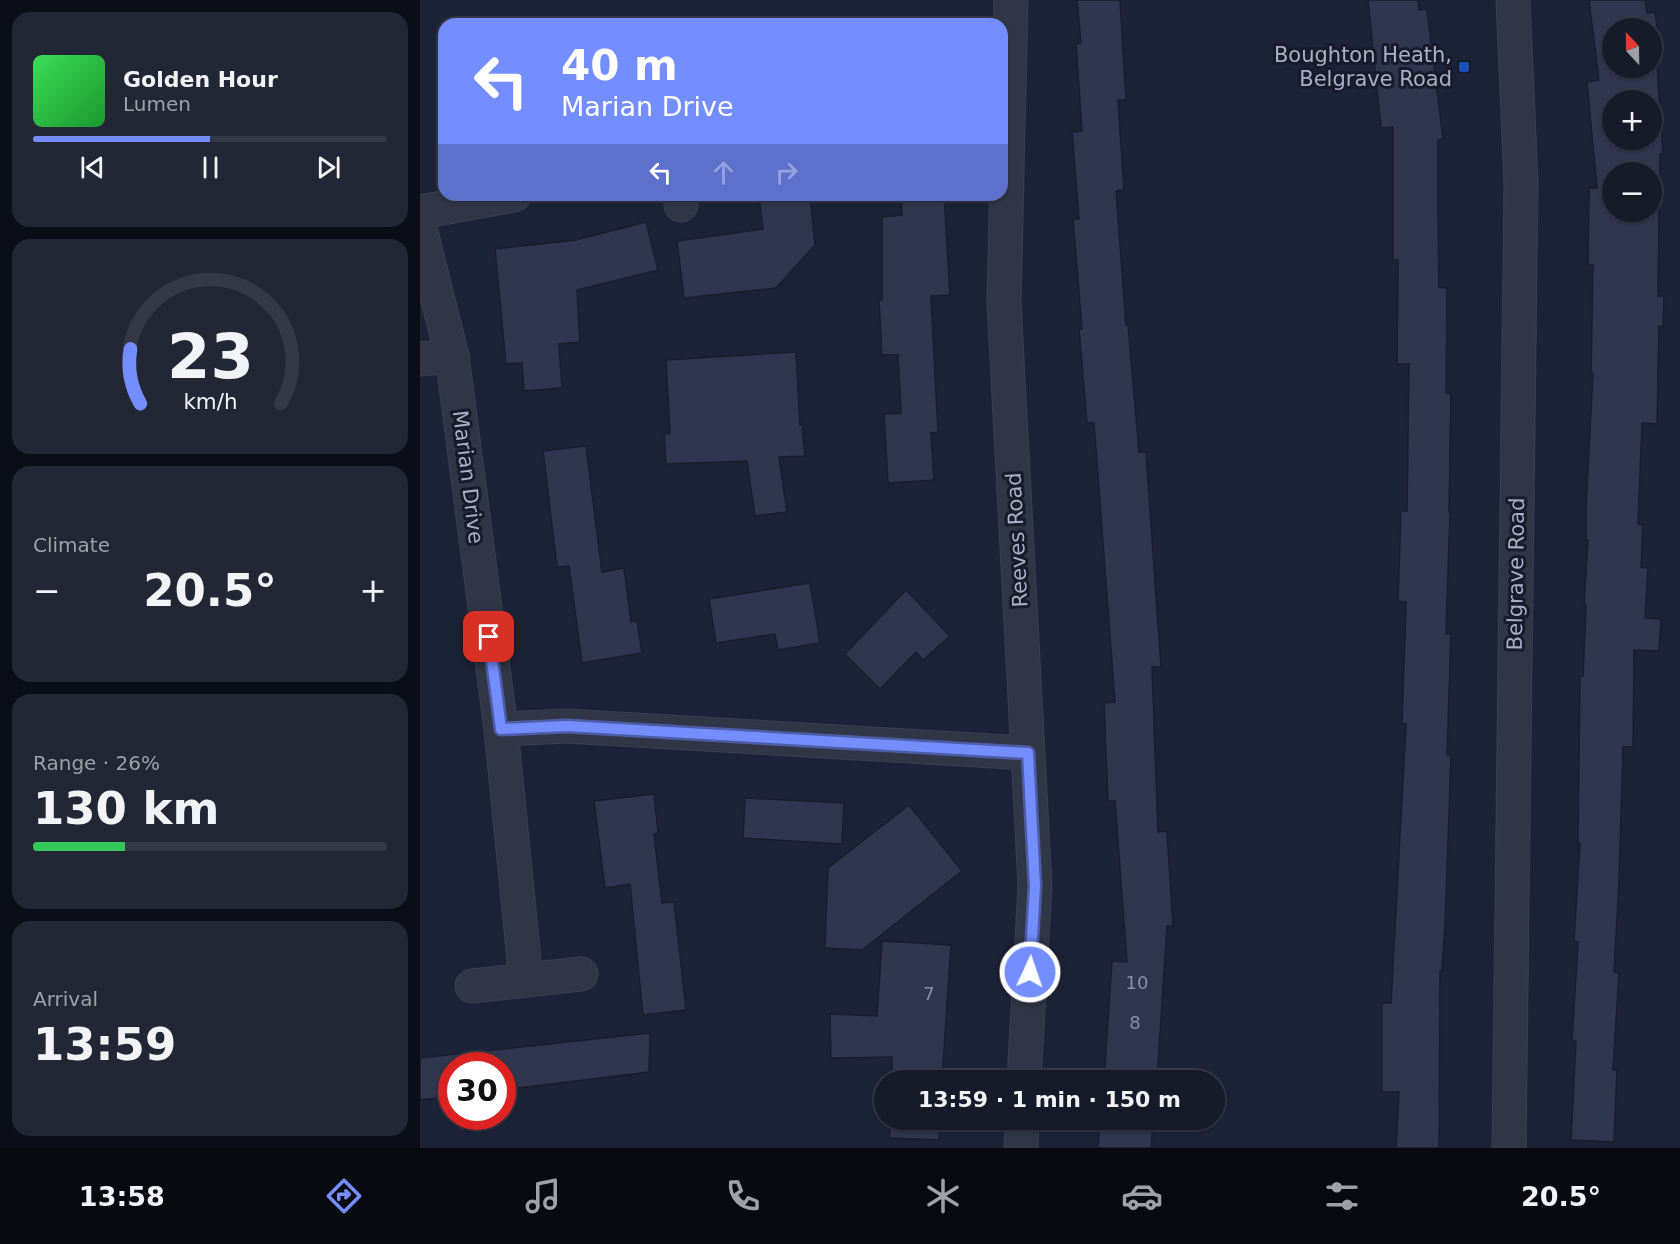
<!DOCTYPE html>
<html lang="en">
<head>
<meta charset="utf-8">
<style>
	:root { --surface:#161a29; --page:#232735; --text:#f1f3f6; --muted:#9ea1a8; --line:#353846; --accent:#758eff }
	body { margin:0; font-family:"DejaVu Sans",sans-serif; background:var(--page); color:var(--text); height:100vh; display:flex; flex-direction:column; font-size:22px; white-space:nowrap }
	* { box-sizing:border-box; margin:0 }
	p { font-size:20px; color:var(--muted) }
	.icon { flex:none; width:33px; height:33px; fill:none; stroke:currentColor; stroke-width:2; stroke-linecap:round; stroke-linejoin:round }
	.map { position:relative; flex:1; overflow:hidden }
	.panel { display:flex; flex-direction:column; gap:12px; padding:12px; background:#0c0e17; width:420px }
	.panel>* { flex:none }
	.hud { position:absolute; left:18px; top:18px; width:570px; height:183px; border-radius:18px; box-shadow:0 2px 4px #0004,0 0 0 2px var(--line); background:#758eff; color:#fff; overflow:hidden }
	.needle { width:39px; rotate:338deg }
	.buttons { position:absolute; left:1182px; top:18px; display:grid; gap:12px }
	.buttons a { display:grid; place-items:center; width:60px; height:60px; border-radius:50%; background:var(--surface); box-shadow:0 2px 4px #0004,0 0 0 2px var(--line); font-size:30px }
	.speed { position:absolute; left:18px; top:1052px; display:flex; gap:12px; font-size:30px; font-weight:700; text-align:center }
	.speed>* { display:grid; place-content:center; width:78px; height:78px; border-radius:50%; background:var(--surface); box-shadow:0 2px 4px #0004,0 0 0 2px var(--line); line-height:1 }
	.speed .limit { border:9px solid #d22; background:#fff; color:#111 }
	.pin { position:absolute; display:grid; place-items:center; width:51px; height:51px; color:#fff; margin:-26px; border-radius:12px; box-shadow:0 3px 9px #0006 }
	.me { position:absolute; width:66px; margin:-33px; rotate:3deg; stroke-linejoin:round; filter:drop-shadow(0 0 4px #0008) }
	.turn { display:flex; align-items:center; gap:21px; height:126px; padding:0 24px; font-size:27px }
	.turn .icon { width:78px; height:78px; stroke-width:2.5 }
	.turn b { display:block; font-size:42px; line-height:51px }
	.lanes { display:flex; align-items:center; height:57px; padding:0 24px; background:#0003; justify-content:center; gap:30px; direction:ltr }
	.lanes .off { opacity:.35 }
	.big { font-size:45px; font-weight:600; line-height:1.1 }
	.panel .card { flex:1; display:flex; flex-direction:column; justify-content:center; gap:9px; min-width:0; padding:0 21px; border-radius:18px; background:var(--page) }
	.panel .dial { align-items:center; gap:0 }
	.dial svg { height:156px; overflow:visible; fill:none; stroke:var(--line); stroke-width:7; stroke-linecap:round; text-anchor:middle }
	.dial text { fill:var(--text); stroke:none }
	.song { display:flex; align-items:center; gap:18px }
	.cover { width:72px; height:72px; border-radius:9px; background:linear-gradient(135deg,hsl(130 70% 55%),hsl(130 70% 35%)) }
	.played { height:6px; border-radius:3px; background:linear-gradient(90deg,var(--accent) 50%,var(--line) 50%) }
	.keys { display:flex; justify-content:space-around; direction:ltr }
	.heat { display:flex; justify-content:space-between; align-items:center; font-size:33px; direction:ltr }
	.charge { height:9px; border-radius:4px; background:linear-gradient(90deg,#34c759 26%,var(--line) 0) }
	.trip { position:absolute; left:454px; top:1070px; width:351px; height:60px; border-radius:30px; background:var(--surface); box-shadow:0 2px 4px #0004,0 0 0 2px var(--line); font-weight:600; line-height:60px; text-align:center }
	.menu { display:flex; height:96px; justify-content:space-around; align-items:center; background:#090a10; color:var(--muted) }
	.menu .icon { width:42px; height:42px }
	.menu .active { color:var(--accent) }
	.menu b { font-size:27px; color:var(--text) }
	main { display:flex; flex:1; min-height:0 }
	.map>svg:first-child { display:block }
</style>
</head>
<body>
<main>
<section class="panel">
<div class="card">
<div class="song"><i class="cover"></i><div><b>Golden Hour</b><p>Lumen</p></div></div>
<div class="played"></div>
<div class="keys"><svg class="icon" aria-label="previous" viewBox="0 0 24 24"><path d="M18 5L8 12l10 7zM5 5v14"/></svg><svg class="icon" aria-label="pause" viewBox="0 0 24 24"><path d="M8 5v14M16 5v14"/></svg><svg class="icon" aria-label="next" viewBox="0 0 24 24"><path d="M6 5l10 7-10 7zM19 5v14"/></svg></div>
</div>
<div class="card dial"><svg viewBox="0 0 100 80">
<path d="M14 69A42 42 0 1 1 86 69"/>
<path d="M14 69A42 42 0 0 1 9 41" stroke="#758eff"/>
<text x="50" y="56" font-size="32" font-weight="700">23</text>
<text x="50" y="72" font-size="11">km/h</text>
</svg></div>
<div class="card"><p>Climate</p>
<div class="heat"><a>−</a><b class="big">20.5°</b><a>+</a></div>
</div>
<div class="card"><p>Range · 26%</p><b class="big">130 km</b><div class="charge"></div></div>
<div class="card"><p>Arrival</p><b class="big">13:59</b></div>
</section>
<div class="map">
<svg width="1260" height="1148" viewBox="0 0 1260 1148">
	<rect width="100%" height="100%" fill="#1d2337"/>
	<!-- building -->
	<g fill="#2f364e" stroke="#191d2d" stroke-width="1.5" fill-rule="evenodd">
		<polygon points="657,0 700,0 706,100 698,100 704,190 696,191 706,325 708,325 719,452 726,452 741,667 732,667 738,832 747,831 753,926 747,926 737,1080 684,1080 692,961 707,962 695,801 688,801 684,703 695,702 674,423 667,423 659,329 662,329 653,219 659,219 652,132 662,131 656,44 661,43"/>
		<polygon points="948,0 998,0 999,10 1007,9 1023,139 1018,140 1018,219 1019,287 1027,288 1026,393 1031,394 1029,512 1030,512 1026,634 1031,634 1027,755 1031,756 1025,926 1022,971 1020,971 1019,1148 976,1148 979,1092 962,1092 962,1003 971,1003 986,724 982,724 986,602 978,601 981,511 987,511 989,364 977,364 978,260 973,260 973,127 961,128"/>
		<path d="M 1169,0 L 1225,0 L 1227,13 L 1235,12 L 1240,49 L 1236,50 L 1243,154 L 1240,154 L 1238,296 L 1244,296 L 1243,327 L 1239,326 L 1237,424 L 1222,423 L 1218,524 L 1223,525 L 1221,567 L 1228,568 L 1225,618 L 1241,619 L 1239,651 L 1214,650 L 1213,747 L 1203,747 L 1199,883 L 1194,972 L 1199,973 L 1193,1070 L 1197,1070 L 1194,1142 L 1151,1140 L 1156,1041 L 1152,1041 L 1158,942 L 1154,941 L 1160,843 L 1158,843 L 1160,676 L 1163,676 L 1166,605 L 1164,605 L 1168,540 L 1166,540 L 1166,506 L 1173,373 L 1171,373 L 1173,265 L 1168,265 L 1169,188 L 1177,188 L 1167,82 L 1179,80 ZM 1192,28 L 1232,28 L 1232,68 L 1192,68 ZM 1192,100 L 1232,100 L 1232,140 L 1192,140 ZM 1192,172 L 1232,172 L 1232,212 L 1192,212 Z"/>
		<polygon points="339,195 390,195 395,245 356,288 264,298 257,241 343,229"/>
		<polygon points="481,195 524,195 530,295 511,296 518,432 511,433 514,480 468,483 464,414 481,413 478,355 462,355 459,300 462,300 462,217 482,215"/>
		<polygon points="226,222 238,270 157,290 160,342 139,344 142,388 104,391 102,363 86,364 75,249 156,240"/>
		<polygon points="376,352 380,425 382,424 385,456 359,457 367,512 335,516 327,461 246,464 244,434 250,433 246,360"/>
		<polygon points="166,446 182,572 204,568 211,622 217,621 222,653 162,663 149,566 137,567 123,451"/>
		<polygon points="390,583 400,643 358,650 355,634 296,643 289,599"/>
		<polygon points="486,590 530,636 503,660 496,652 460,689 425,654"/>
		<polygon points="234,794 238,833 234,834 242,903 254,902 266,1010 223,1015 210,884 185,888 174,801"/>
		<polygon points="325,798 424,803 422,844 323,838"/>
		<polygon points="489,805 542,871 442,950 405,948 408,868"/>
		<polygon points="462,941 531,945 522,1080 472,1080 472,1057 411,1058 410,1014 457,1016"/>
		<polygon points="230,1033 229,1072 82,1090 82,1065 32,1065 32,1096 0,1100 0,1058"/>
		<polygon points="470,1119 520,1119 519,1140 470,1138"/>
		<polygon points="680,1119 733,1119 731,1148 678,1148"/>
	</g>
	<g fill="none" stroke-linecap="round" stroke-linejoin="round">
		<defs>
			<g id="minor">
				<polyline points="591,0 584,303 615,886 604,1080"/>
				<polyline points="260,195 261,205"/>
				<polyline points="0,212 94,195"/>
				<polyline points="0,228 32,356 81,729 147,726 608,753"/>
				<polyline points="0,359 32,356"/>
				<polyline points="81,729 106,980"/>
				<polyline points="52,986 161,974"/>
				<polyline points="601,1148 602,1119"/>
				<polyline points="1089,1148 1101,183 1093,0"/>
			</g>
		</defs>
		<!-- minor casing -->
		<use href="#minor" stroke="#3a3f51" stroke-width="35"/>
		<!-- minor -->
		<use href="#minor" stroke="#313647" stroke-width="33"/>
	</g>
	<g fill="none" stroke-linecap="round" stroke-linejoin="round">
		<defs>
			<polyline id="route" points="69,637 81,729 147,726 608,753 615,886 610,972"/>
		</defs>
		<!-- route casing -->
		<use href="#route" stroke="#4c5ca6" stroke-width="15"/>
		<!-- route -->
		<use href="#route" stroke="#758eff" stroke-width="10"/>
	</g>
	<!-- markers -->
	<rect fill="#1a4fb4" stroke="#171b2b" stroke-width="2" x="1038" y="61" width="12" height="12" rx="3"/>
	<g text-anchor="middle" dominant-baseline="central" stroke-width="6" stroke-linejoin="round" paint-order="stroke">
		<!-- number labels -->
		<g font-size="18" fill="#898fa5">
			<text x="717" y="982">10</text>
			<text x="509" y="993">7</text>
			<text x="715" y="1022">8</text>
		</g>
		<!-- poi labels -->
		<g font-size="21" fill="#aaafc5" stroke="#171b2b" text-anchor="end">
			<text x="1032" y="55">Boughton Heath,<tspan x="1032" dy="24">Belgrave Road</tspan></text>
		</g>
		<!-- street labels -->
		<g font-size="21" fill="#aaafc5" stroke="#171b2b">
			<text transform="translate(48 477) rotate(83)">Marian Drive</text>
			<text transform="translate(597 540) rotate(-93)">Reeves Road</text>
			<text transform="translate(1096 574) rotate(-89)">Belgrave Road</text>
		</g>
	</g>
</svg>
<div class="buttons">
<a><svg class="needle" viewBox="-14 -14 28 28"><path d="M0-13l5 13h-10z" fill="#e53935"/><path d="M0 13l5-13h-10z" fill="#9ea1a8"/></svg></a>
<a>+</a>
<a>−</a>
</div>
<div class="speed"><div class="limit">30</div></div>
<div class="pin" style="left:69px;top:637px;background:#d93025"><svg class="icon" aria-label="arrive" viewBox="0 0 24 24"><path d="M6 21V4h12l-3 4 3 4H6"/></svg></div>
<svg class="me" style="left:610px;top:972px" viewBox="-20 -20 40 40"><circle r="17" fill="#758eff" stroke="#fff" stroke-width="3"/><path d="M0-11L8 9 0 5-8 9z" fill="#fff"/></svg>
<div class="trip">13:59 · 1 min · 150 m</div>
<div class="hud">
<div class="turn"><svg class="icon" aria-label="left" viewBox="0 0 24 24"><path d="M17 20v-9H6M10 6l-5 5 5 5"/></svg><div><b>40 m</b>Marian Drive</div></div>
<div class="lanes"><svg class="icon" aria-label="left" viewBox="0 0 24 24"><path d="M17 20v-9H6M10 6l-5 5 5 5"/></svg><svg class="icon off" aria-label="ahead" viewBox="0 0 24 24"><path d="M12 20V5M6 11l6-6 6 6"/></svg><svg class="icon off" aria-label="right" viewBox="0 0 24 24"><path d="M7 20v-9h11M14 6l5 5-5 5"/></svg></div>
</div>
</div>
</main>
<nav class="menu">
<b>13:58</b>
<svg class="icon active" aria-label="directions" viewBox="0 0 24 24"><path d="M12 3l9 9-9 9-9-9zM9 14v-3h6M13 9l2 2-2 2"/></svg>
<svg class="icon" aria-label="music" viewBox="0 0 24 24"><path d="M9 18V5l10-2v13"/><circle cx="6" cy="18" r="3"/><circle cx="16" cy="16" r="3"/></svg>
<svg class="icon" aria-label="phone" viewBox="0 0 24 24"><path d="M5 4h4l2 5-3 2q2 4 5 5l2-3 5 2v4C11 20 4 13 5 4z"/></svg>
<svg class="icon" aria-label="climate" viewBox="0 0 24 24"><path d="M12 3v18M4 7l16 10M4 17L20 7"/></svg>
<svg class="icon" aria-label="car" viewBox="0 0 24 24"><path d="M5 17H2v-5l4-1 3-4h7l3 4 3 1v5h-3M9 17h6M6 11h13"/><circle cx="7" cy="17" r="2"/><circle cx="17" cy="17" r="2"/></svg>
<svg class="icon" aria-label="filters" viewBox="0 0 24 24"><path d="M4 7h16M4 17h16"/><circle cx="9" cy="7" r="2"/><circle cx="15" cy="17" r="2"/></svg>
<b>20.5°</b>
</nav>
</body>
</html>
